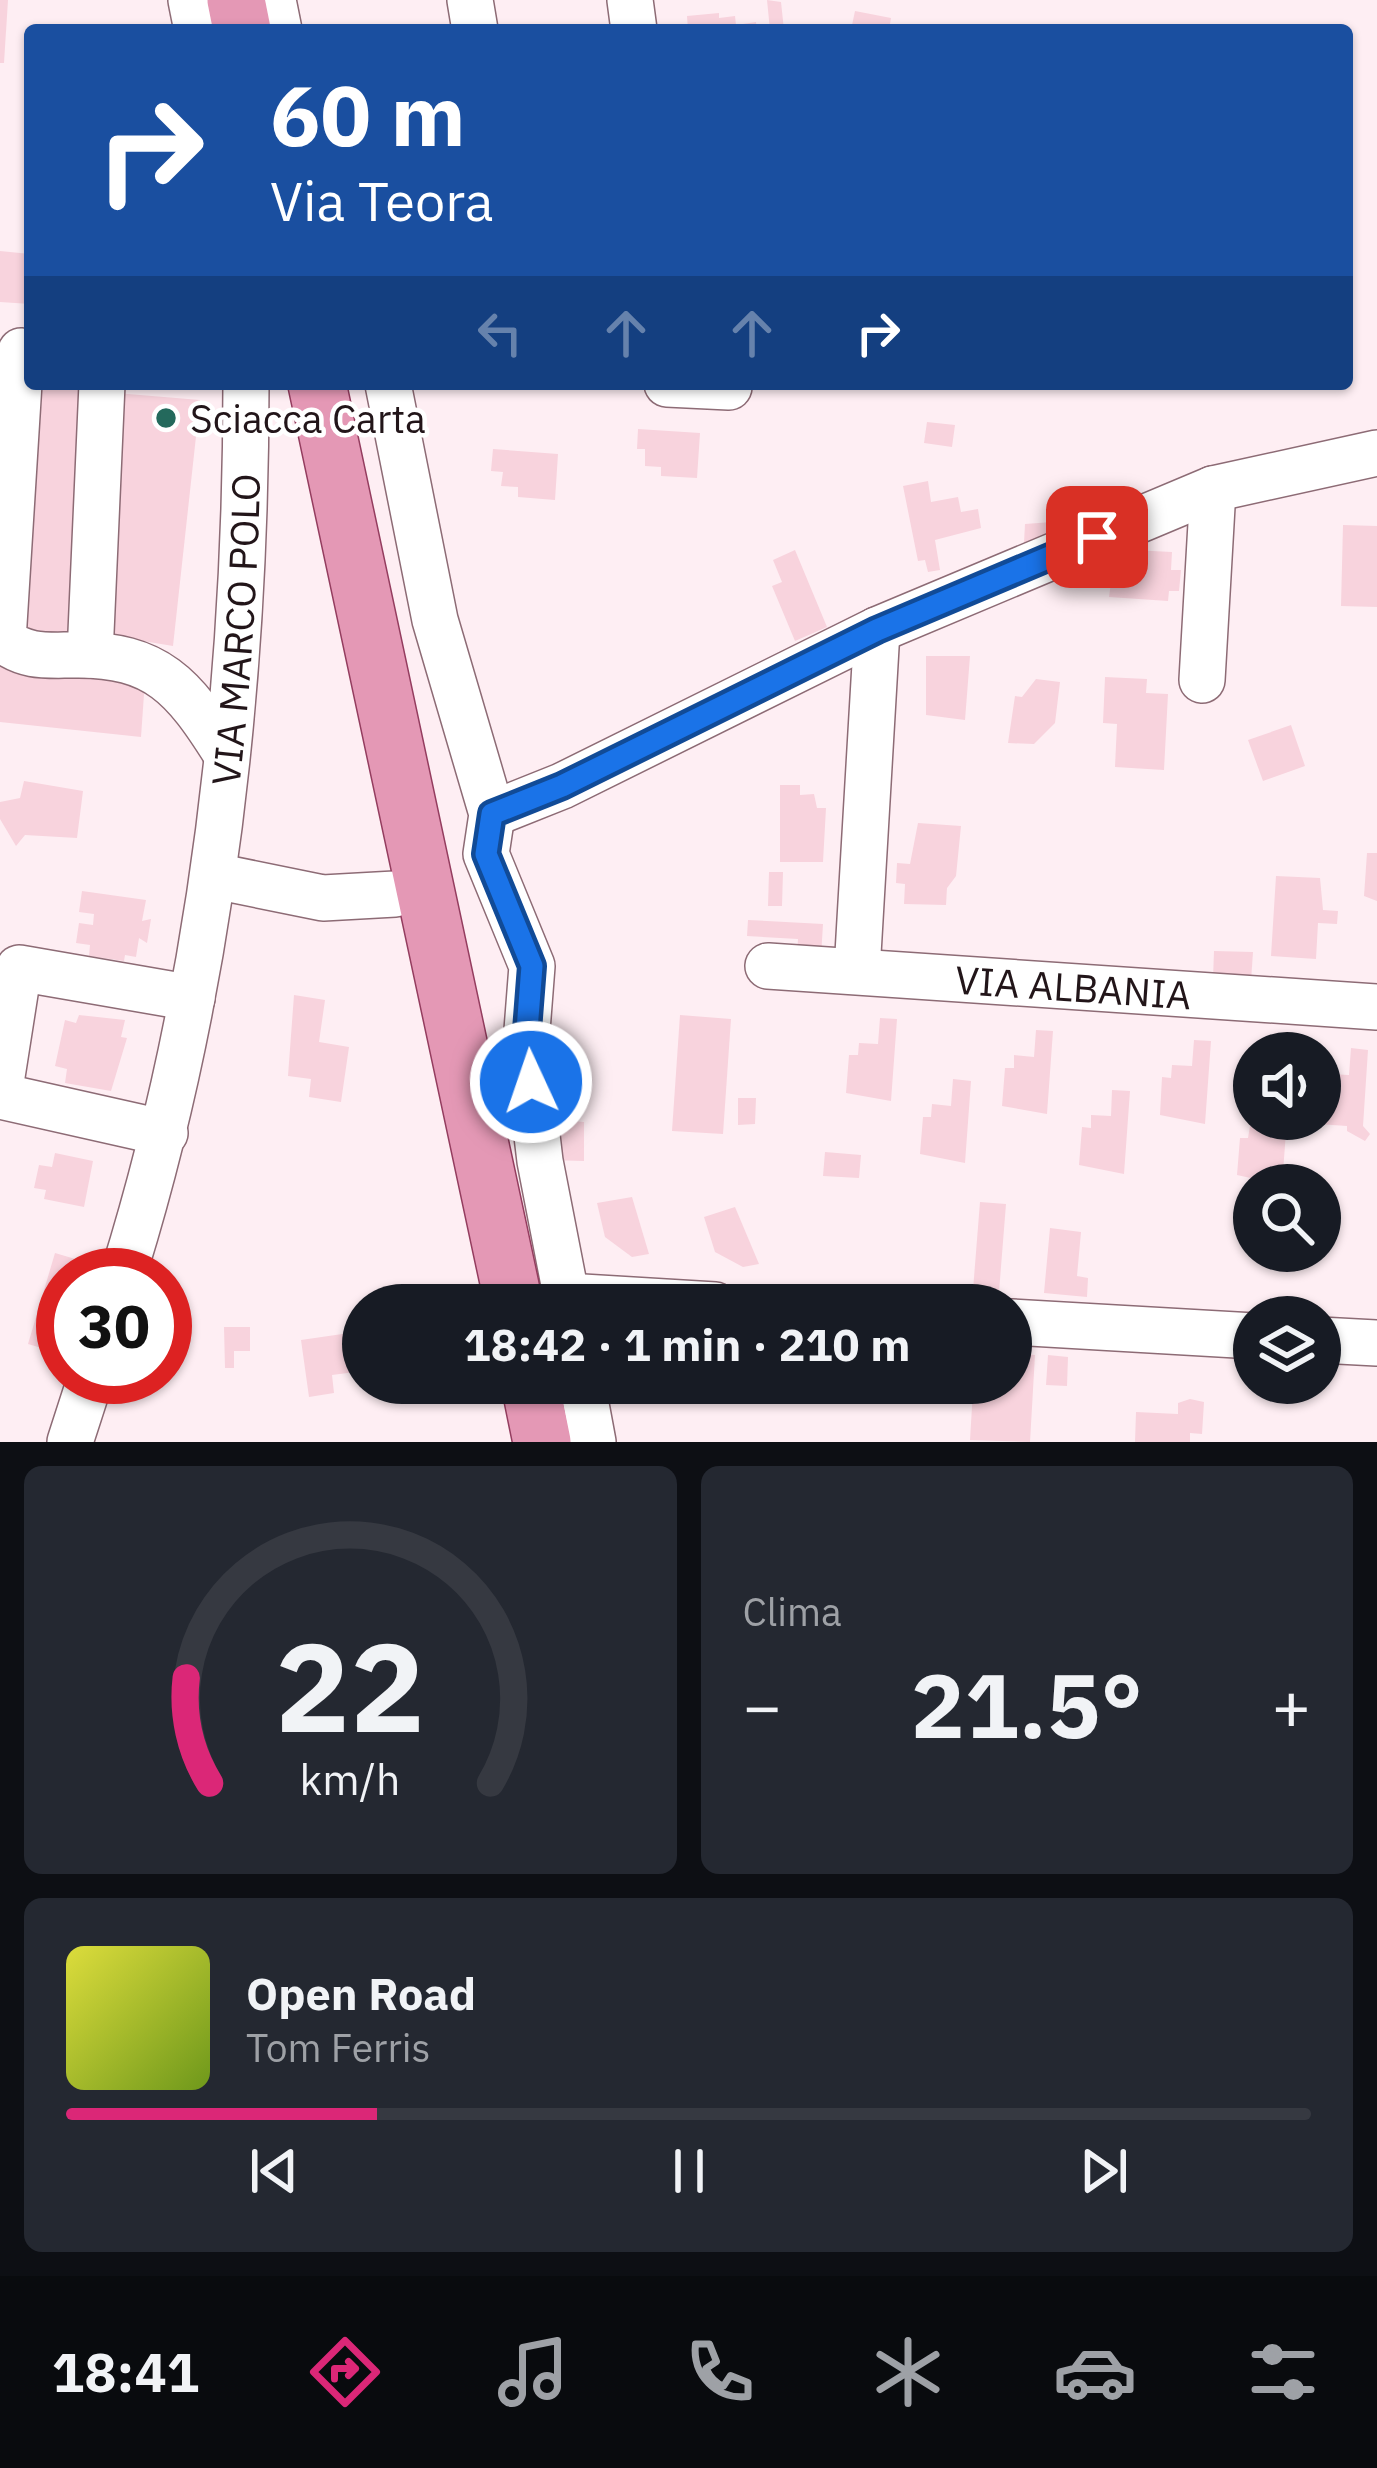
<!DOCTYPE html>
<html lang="it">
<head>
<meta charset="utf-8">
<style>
	:root { --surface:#171b24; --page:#242831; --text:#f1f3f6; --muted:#9ea1a6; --line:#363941; --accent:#db2777 }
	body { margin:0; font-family:"IBM Plex Sans",sans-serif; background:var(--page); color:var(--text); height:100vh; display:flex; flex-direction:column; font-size:45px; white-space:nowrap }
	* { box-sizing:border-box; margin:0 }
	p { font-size:39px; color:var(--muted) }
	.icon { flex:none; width:66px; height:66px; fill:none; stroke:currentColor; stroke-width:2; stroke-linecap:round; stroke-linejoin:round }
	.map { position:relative; height:1442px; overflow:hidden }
	.sheet { display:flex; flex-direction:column; gap:24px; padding:24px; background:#0d0f14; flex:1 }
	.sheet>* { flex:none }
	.hud { position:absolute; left:24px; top:24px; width:1329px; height:366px; border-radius:12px; box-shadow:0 3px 9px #0004; background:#1a4fa0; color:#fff; overflow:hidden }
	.tools { position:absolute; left:1233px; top:1032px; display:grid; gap:24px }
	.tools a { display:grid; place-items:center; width:108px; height:108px; border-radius:50%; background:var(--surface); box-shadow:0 3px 9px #0004; font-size:60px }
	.speed { position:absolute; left:36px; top:1248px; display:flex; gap:24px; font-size:60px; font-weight:700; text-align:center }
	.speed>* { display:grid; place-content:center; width:156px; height:156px; border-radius:50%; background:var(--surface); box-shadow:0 3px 9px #0004; line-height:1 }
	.speed .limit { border:18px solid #d22; background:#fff; color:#111 }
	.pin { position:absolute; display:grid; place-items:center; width:102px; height:102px; color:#fff; margin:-51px; border-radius:24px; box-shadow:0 6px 18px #0006 }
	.me { position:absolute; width:132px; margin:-66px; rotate:357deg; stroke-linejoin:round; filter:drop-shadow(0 0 9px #0008) }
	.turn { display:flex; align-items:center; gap:42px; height:252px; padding:0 48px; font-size:54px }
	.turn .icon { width:156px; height:156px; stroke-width:2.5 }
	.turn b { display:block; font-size:84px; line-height:102px }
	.lanes { display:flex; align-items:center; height:114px; padding:0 48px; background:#0003; justify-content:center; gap:60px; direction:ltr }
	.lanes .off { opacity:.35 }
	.big { font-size:90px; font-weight:800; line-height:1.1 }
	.sheet .tile { flex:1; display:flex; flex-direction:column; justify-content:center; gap:18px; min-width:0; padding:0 42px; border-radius:18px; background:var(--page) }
	.sheet .dial { align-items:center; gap:0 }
	.dial svg { height:312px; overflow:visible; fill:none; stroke:var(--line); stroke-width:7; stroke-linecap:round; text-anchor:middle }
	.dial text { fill:var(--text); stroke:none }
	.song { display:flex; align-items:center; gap:36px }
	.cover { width:144px; height:144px; border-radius:18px; background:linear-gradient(135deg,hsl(60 70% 55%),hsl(80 70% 35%)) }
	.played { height:12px; border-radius:6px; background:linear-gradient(90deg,var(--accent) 25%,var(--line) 25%) }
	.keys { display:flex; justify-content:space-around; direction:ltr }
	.heat { display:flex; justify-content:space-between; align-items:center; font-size:66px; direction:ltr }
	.sheet .tiles { flex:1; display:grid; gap:24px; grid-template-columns:1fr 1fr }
	.tile:last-child { grid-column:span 2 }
	.trip { position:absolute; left:342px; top:1284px; width:690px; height:120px; border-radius:60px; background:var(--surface); box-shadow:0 3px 9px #0004; font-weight:800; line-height:120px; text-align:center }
	.tabs { display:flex; height:192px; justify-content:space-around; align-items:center; background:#090b0e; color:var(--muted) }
	.tabs .icon { width:84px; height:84px }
	.tabs .selected { color:var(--accent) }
	.tabs b { font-size:54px; color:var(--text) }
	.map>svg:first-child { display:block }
</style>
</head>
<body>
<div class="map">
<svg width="1377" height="1442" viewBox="0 0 1377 1442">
	<rect width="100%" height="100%" fill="#feeef3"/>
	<!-- building -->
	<g fill="#f8d3dd">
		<polygon points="0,0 8,0 4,63 0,63"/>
		<polygon points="767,0 781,2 784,30 770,30"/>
		<polygon points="855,11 891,18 889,30 851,30"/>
		<polygon points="719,13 719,18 735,16 736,25 756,22 757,30 688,30 687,16"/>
		<polygon points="0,251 30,254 30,304 0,302"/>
		<polygon points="43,384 91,391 73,636 24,628"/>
		<polygon points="116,393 200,400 173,646 95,633"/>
		<polygon points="927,422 955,425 952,447 924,443"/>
		<polygon points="638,429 700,433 697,478 661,476 661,467 645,466 645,449 637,449"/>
		<polygon points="493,449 558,454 555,500 518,497 518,487 501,486 503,472 491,471"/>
		<polygon points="928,481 931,502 958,497 961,512 978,509 981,528 935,540 940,570 928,572 925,560 918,561 903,486"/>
		<polygon points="1052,522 1050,548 1023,561 1025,524"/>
		<polygon points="1343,525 1377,526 1377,607 1341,606"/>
		<polygon points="795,550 827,627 795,641 772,586 782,582 773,560"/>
		<polygon points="1132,550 1172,552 1171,570 1181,570 1179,591 1169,591 1168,601 1109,597 1112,575 1131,576"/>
		<polygon points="926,656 970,656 965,720 926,715"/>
		<polygon points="0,664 145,680 141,737 0,722"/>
		<polygon points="1105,677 1147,679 1146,693 1168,694 1164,770 1115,767 1117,724 1103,723"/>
		<polygon points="1036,679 1060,682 1055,723 1034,744 1008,743 1015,696 1022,697"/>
		<polygon points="1291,725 1305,766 1263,781 1248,740"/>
		<polygon points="24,781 83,791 77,838 25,835 16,846 0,819 0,802 20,798"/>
		<polygon points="780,785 800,785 800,795 814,794 817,808 826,808 823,862 780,862"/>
		<polygon points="918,823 961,826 956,876 947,888 946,905 904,904 905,884 896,883 897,863 910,864"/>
		<polygon points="1367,853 1377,853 1377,901 1364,896"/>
		<polygon points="769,872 783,872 782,906 768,906"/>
		<polygon points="1276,876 1320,878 1323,910 1338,911 1337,924 1318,923 1316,959 1271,956"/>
		<polygon points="82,891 146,900 142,921 151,919 147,943 139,938 136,957 125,955 124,961 89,956 90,945 76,943 79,923 93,925 94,914 79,912"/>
		<polygon points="748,920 823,924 821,957 797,955 798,939 747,936"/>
		<polygon points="1214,951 1253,952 1251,981 1213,979"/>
		<polygon points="294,995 325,1000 319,1042 349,1047 341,1102 309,1097 311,1079 288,1076"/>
		<polygon points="79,1015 125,1020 121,1037 127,1038 111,1091 65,1083 67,1069 55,1066 65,1020 76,1023"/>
		<polygon points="680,1015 731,1019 723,1134 672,1131"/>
		<polygon points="880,1018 897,1019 891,1101 846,1093 849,1055 858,1055 859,1043 878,1044"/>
		<polygon points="1036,1030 1053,1031 1047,1114 1002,1106 1005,1068 1014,1068 1014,1055 1034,1057"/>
		<polygon points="1194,1040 1211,1041 1205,1124 1160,1115 1162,1077 1171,1078 1172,1065 1192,1066"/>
		<polygon points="1351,1048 1368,1050 1363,1126 1370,1134 1365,1141 1347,1131 1347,1126 1318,1124 1320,1086 1329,1087 1330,1074 1349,1075"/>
		<polygon points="953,1079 971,1081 965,1163 920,1154 923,1117 931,1117 932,1104 951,1106"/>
		<polygon points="1112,1090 1130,1091 1124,1174 1079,1165 1082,1127 1091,1128 1091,1115 1111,1116"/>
		<polygon points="738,1098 756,1098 755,1124 738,1125"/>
		<polygon points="1269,1119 1287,1119 1282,1185 1237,1175 1240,1138 1248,1138 1250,1126 1269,1127"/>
		<polygon points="558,1120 584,1122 584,1161 546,1160 558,1141"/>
		<polygon points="825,1152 861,1155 859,1178 823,1176"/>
		<polygon points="55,1153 93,1161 84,1207 44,1199 46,1190 34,1188 39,1165 52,1167"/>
		<polygon points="632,1197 649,1254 632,1257 605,1237 597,1203"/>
		<polygon points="980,1202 1006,1204 999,1292 973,1290"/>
		<polygon points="735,1207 759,1264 743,1267 715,1252 704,1217"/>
		<polygon points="1050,1228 1081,1232 1077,1276 1088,1278 1087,1297 1044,1293"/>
		<polygon points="55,1253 82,1261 78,1275 63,1275 63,1324 55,1352 28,1344"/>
		<polygon points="224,1327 250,1327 250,1351 234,1351 234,1368 225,1368"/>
		<polygon points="363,1331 363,1371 332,1375 334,1393 309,1397 301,1340"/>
		<polygon points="1020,1354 1035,1355 1030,1442 970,1440 973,1390 1005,1392 1005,1383 1019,1380"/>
		<polygon points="1048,1355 1068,1357 1067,1386 1046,1385"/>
		<polygon points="1190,1399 1204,1402 1202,1434 1190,1433 1190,1442 1135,1442 1136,1412 1178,1414 1178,1403"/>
	</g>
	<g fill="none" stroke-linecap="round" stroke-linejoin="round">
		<defs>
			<g id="minor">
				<polyline points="191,0 197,30"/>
				<polyline points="273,0 279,30"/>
				<polyline points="470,0 475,30"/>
				<polyline points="630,0 634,30"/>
				<path d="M 21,351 L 3,640 C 27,658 46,655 75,655 C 157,654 184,687 225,752"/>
				<polyline points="388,384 435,620 492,814 486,854 532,966 526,1043 540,1161 568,1305"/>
				<polyline points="667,384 729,387"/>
				<polyline points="90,655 102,384"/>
				<polyline points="1202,680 1213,489"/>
				<polyline points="492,814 562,786 877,630 1213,489 1377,453"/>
				<polyline points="215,876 323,898 395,894"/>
				<path id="s1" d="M 768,966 L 1377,1007"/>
				<polyline points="857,971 877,630"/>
				<polyline points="0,1089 19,968 192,998"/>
				<polyline points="0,1096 165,1133"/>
				<path id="s2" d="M 123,1275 C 213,987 246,685 246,384"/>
				<polyline points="566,1296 715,1305"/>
				<polyline points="1011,1322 1254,1336"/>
				<polyline points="1320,1340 1377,1343"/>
				<polyline points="582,1383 593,1442"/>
				<polyline points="70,1442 91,1377"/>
			</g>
			<g id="major">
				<polyline points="236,0 242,30"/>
				<polyline points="317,384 514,1305"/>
				<polyline points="530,1383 542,1442"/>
			</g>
		</defs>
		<!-- minor casing -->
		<use href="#minor" stroke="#8d6b75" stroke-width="48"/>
		<!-- major casing -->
		<use href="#major" stroke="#943d5f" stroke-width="60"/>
		<!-- minor -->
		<use href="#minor" stroke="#fff" stroke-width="45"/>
		<!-- major -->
		<use href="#major" stroke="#e498b5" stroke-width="57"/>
	</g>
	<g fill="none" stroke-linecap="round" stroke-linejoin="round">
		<defs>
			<polyline id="route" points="531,1082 526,1043 532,966 486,854 492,814 562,786 877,630 1097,537"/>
		</defs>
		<!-- route casing -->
		<use href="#route" stroke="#114b97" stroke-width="30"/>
		<!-- route -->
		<use href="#route" stroke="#1a73e8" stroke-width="21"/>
	</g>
	<!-- markers -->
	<circle fill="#24695c" stroke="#fff" stroke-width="4.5" cx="166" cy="418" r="12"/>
	<g text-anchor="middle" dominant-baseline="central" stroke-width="9" stroke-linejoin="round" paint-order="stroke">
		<!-- poi labels -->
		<g font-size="39" fill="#221519" stroke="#fff" text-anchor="start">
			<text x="190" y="418">Sciacca Carta</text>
		</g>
		<!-- street labels -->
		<g font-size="39" fill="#221519" stroke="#fff">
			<text stroke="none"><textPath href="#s2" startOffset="657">VIA MARCO POLO</textPath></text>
			<text stroke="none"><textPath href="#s1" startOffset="306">VIA ALBANIA</textPath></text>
		</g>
	</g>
</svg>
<div class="tools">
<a><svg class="icon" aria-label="sound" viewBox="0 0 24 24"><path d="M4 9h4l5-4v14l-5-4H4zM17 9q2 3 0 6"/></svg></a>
<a><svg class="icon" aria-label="search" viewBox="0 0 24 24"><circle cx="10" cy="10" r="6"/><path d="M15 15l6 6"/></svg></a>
<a><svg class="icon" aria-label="layers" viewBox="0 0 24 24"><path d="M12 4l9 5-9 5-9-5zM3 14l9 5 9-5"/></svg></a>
</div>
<div class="speed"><div class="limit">30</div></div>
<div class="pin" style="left:1097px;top:537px;background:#d93025"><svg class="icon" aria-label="arrive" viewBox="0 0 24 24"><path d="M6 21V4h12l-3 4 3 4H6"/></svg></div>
<svg class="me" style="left:531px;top:1082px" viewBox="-20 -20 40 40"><circle r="17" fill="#1a73e8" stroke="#fff" stroke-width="3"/><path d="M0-11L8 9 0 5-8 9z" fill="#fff"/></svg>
<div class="trip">18:42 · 1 min · 210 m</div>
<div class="hud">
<div class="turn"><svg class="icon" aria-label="right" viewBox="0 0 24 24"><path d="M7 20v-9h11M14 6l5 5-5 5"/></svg><div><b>60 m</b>Via Teora</div></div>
<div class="lanes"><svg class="icon off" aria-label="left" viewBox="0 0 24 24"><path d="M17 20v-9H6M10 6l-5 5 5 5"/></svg><svg class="icon off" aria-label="ahead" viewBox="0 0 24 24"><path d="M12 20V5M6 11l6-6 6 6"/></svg><svg class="icon off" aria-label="ahead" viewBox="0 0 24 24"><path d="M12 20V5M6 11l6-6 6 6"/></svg><svg class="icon" aria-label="right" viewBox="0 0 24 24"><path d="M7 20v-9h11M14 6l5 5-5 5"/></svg></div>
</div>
</div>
<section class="sheet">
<div class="tiles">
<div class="tile dial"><svg viewBox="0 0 100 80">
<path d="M14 69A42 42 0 1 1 86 69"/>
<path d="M14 69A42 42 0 0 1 8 42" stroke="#db2777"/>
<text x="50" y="56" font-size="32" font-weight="700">22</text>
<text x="50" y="72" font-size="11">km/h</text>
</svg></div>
<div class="tile"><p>Clima</p>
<div class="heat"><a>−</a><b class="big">21.5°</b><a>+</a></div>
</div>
<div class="tile">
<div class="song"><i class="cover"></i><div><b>Open Road</b><p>Tom Ferris</p></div></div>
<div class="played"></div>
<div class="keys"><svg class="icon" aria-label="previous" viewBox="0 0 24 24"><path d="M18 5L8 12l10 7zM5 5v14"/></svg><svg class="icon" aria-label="pause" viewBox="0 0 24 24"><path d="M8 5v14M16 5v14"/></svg><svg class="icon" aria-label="next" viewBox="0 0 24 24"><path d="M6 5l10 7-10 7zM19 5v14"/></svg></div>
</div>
</div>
</section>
<nav class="tabs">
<b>18:41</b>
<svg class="icon selected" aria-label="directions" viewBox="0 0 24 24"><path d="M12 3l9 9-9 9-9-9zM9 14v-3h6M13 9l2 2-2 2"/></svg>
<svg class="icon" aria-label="music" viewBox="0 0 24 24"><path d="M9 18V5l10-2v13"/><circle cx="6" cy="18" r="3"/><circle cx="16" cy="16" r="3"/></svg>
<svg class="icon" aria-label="phone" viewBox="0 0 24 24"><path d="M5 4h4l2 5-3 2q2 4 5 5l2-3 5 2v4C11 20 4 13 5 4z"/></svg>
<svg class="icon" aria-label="climate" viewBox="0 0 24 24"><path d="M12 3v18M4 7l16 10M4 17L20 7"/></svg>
<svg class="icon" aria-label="car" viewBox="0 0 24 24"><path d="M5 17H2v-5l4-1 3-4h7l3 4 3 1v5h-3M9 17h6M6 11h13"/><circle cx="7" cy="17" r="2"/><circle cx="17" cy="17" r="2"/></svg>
<svg class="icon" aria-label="filters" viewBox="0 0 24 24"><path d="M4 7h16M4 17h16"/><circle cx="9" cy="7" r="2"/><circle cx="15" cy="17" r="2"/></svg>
</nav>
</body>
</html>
